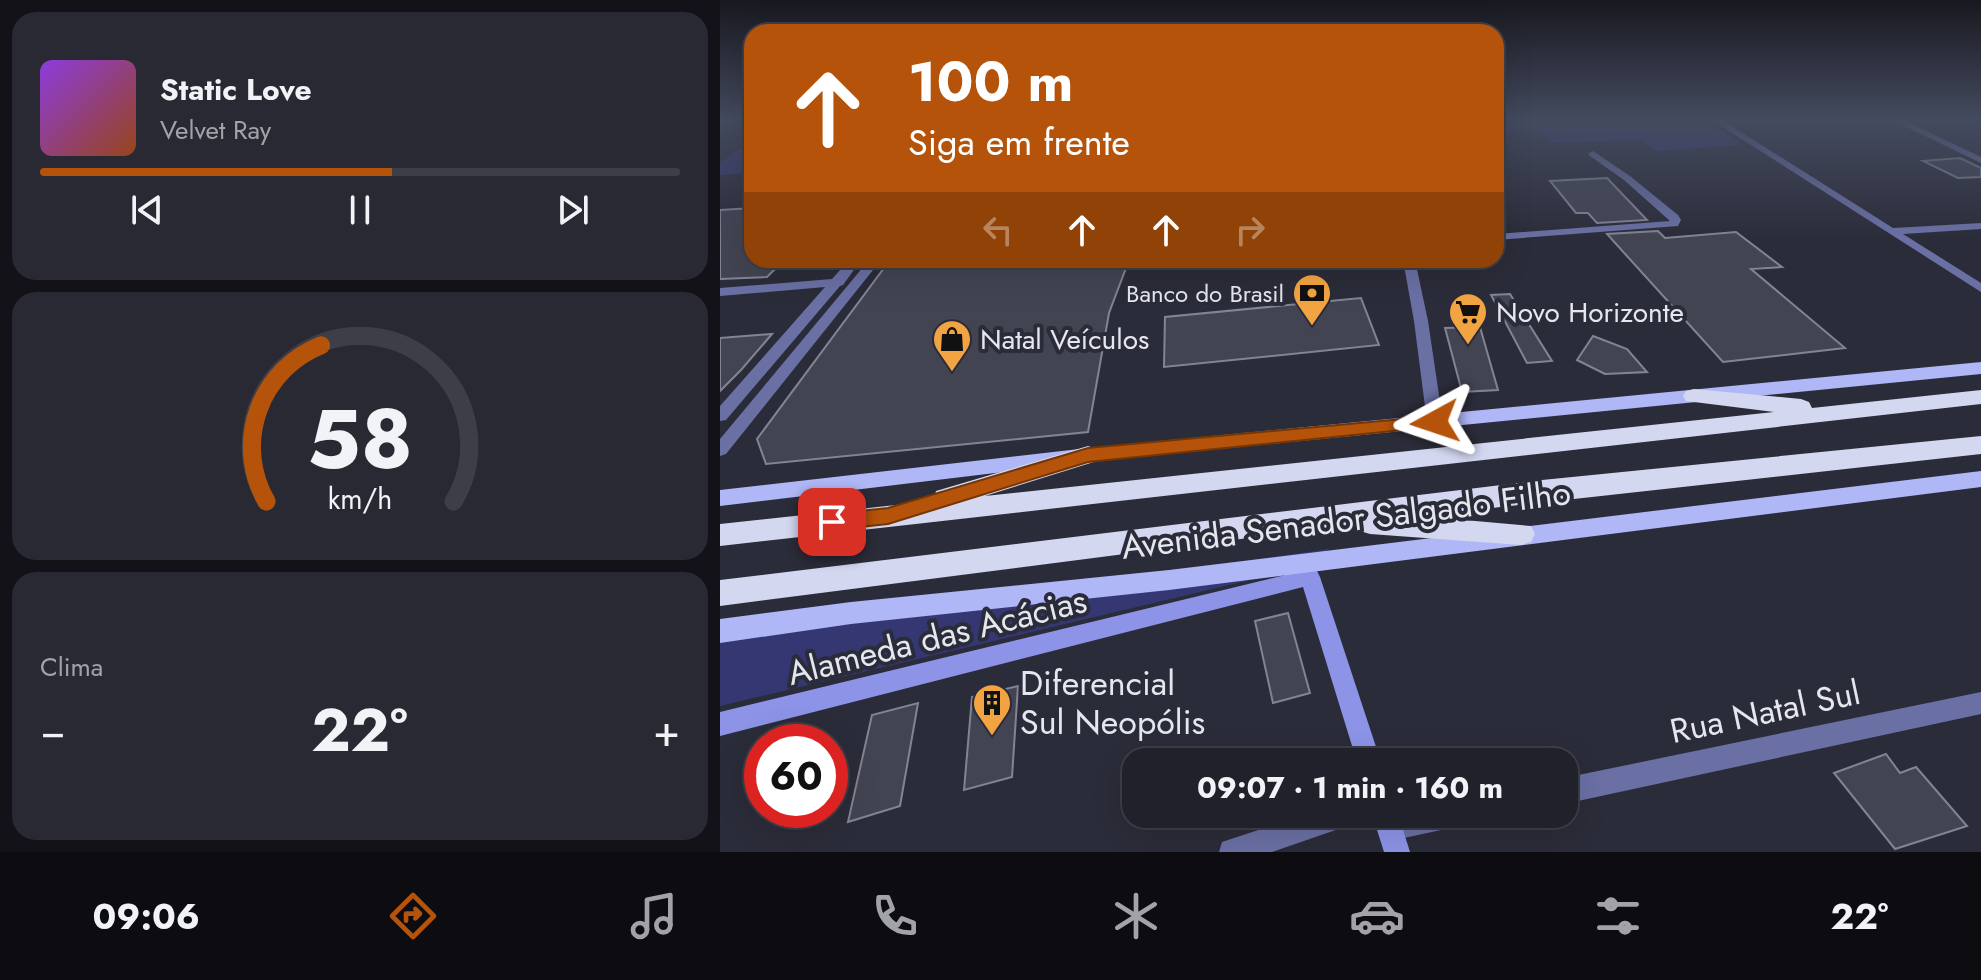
<!DOCTYPE html>
<html lang="pt">
<head>
<meta charset="utf-8">
<style>
	:root { --surface:#20212b; --page:#282933; --text:#f1f3f6; --muted:#a2a3a9; --line:#3d3e47; --accent:#b45309 }
	body { margin:0; font-family:Jost,sans-serif; background:var(--page); color:var(--text); height:100vh; display:flex; flex-direction:column; font-size:30px; white-space:nowrap }
	* { box-sizing:border-box; margin:0 }
	p { font-size:26px; color:var(--muted) }
	.icon { flex:none; width:44px; height:44px; fill:none; stroke:currentColor; stroke-width:2; stroke-linecap:round; stroke-linejoin:round }
	.map { position:relative; flex:1; overflow:hidden }
	.drawer { display:flex; flex-direction:column; gap:12px; padding:12px; background:#121218; width:720px }
	.drawer>* { flex:none }
	.hud { position:absolute; left:24px; top:24px; width:760px; height:244px; border-radius:24px; box-shadow:0 8px 32px #0002,0 0 0 2px var(--line); background:#b45309; color:#fff; overflow:hidden }
	.speed { position:absolute; left:24px; top:724px; display:flex; gap:16px; font-size:40px; font-weight:700; text-align:center }
	.speed>* { display:grid; place-content:center; width:104px; height:104px; border-radius:50%; background:var(--surface); box-shadow:0 8px 32px #0002,0 0 0 2px var(--line); line-height:1 }
	.speed .limit { border:12px solid #d22; background:#fff; color:#111 }
	.pin { position:absolute; display:grid; place-items:center; width:68px; height:68px; color:#fff; margin:-34px; border-radius:16px; box-shadow:0 4px 12px #0006 }
	.me { position:absolute; width:88px; margin:-44px; rotate:265deg; stroke-linejoin:round; filter:drop-shadow(0 0 6px #0008) }
	.turn { display:flex; align-items:center; gap:28px; height:168px; padding:0 32px; font-size:36px }
	.turn .icon { width:104px; height:104px; stroke-width:2.5 }
	.turn b { display:block; font-size:56px; line-height:68px }
	.lanes { display:flex; align-items:center; height:76px; padding:0 32px; background:#0003; justify-content:center; gap:40px; direction:ltr }
	.lanes .off { opacity:.35 }
	.big { font-size:60px; font-weight:700; line-height:1.1 }
	.drawer .widget { flex:1; display:flex; flex-direction:column; justify-content:center; gap:12px; min-width:0; padding:0 28px; border-radius:24px; background:var(--page) }
	.drawer .dial { align-items:center; gap:0 }
	.dial svg { height:208px; overflow:visible; fill:none; stroke:var(--line); stroke-width:7; stroke-linecap:round; text-anchor:middle }
	.dial text { fill:var(--text); stroke:none }
	.song { display:flex; align-items:center; gap:24px }
	.cover { width:96px; height:96px; border-radius:12px; background:linear-gradient(135deg,hsl(270 70% 55%),hsl(20 70% 35%)) }
	.played { height:8px; border-radius:4px; background:linear-gradient(90deg,var(--accent) 55%,var(--line) 55%) }
	.keys { display:flex; justify-content:space-around; direction:ltr }
	.heat { display:flex; justify-content:space-between; align-items:center; font-size:44px; direction:ltr }
	.trip { position:absolute; left:402px; top:748px; width:456px; height:80px; border-radius:24px; background:var(--surface); box-shadow:0 8px 32px #0002,0 0 0 2px var(--line); font-weight:700; line-height:80px; text-align:center }
	.dock { display:flex; height:128px; justify-content:space-around; align-items:center; background:#0d0d11; color:var(--muted) }
	.dock .icon { width:56px; height:56px }
	.dock .active { color:var(--accent) }
	.dock b { font-size:36px; color:var(--text) }
	main { display:flex; flex:1; min-height:0 }
	.map>svg:first-child { display:block }
</style>
</head>
<body>
<main>
<section class="drawer">
<div class="widget">
<div class="song"><i class="cover"></i><div><b>Static Love</b><p>Velvet Ray</p></div></div>
<div class="played"></div>
<div class="keys"><svg class="icon" aria-label="previous" viewBox="0 0 24 24"><path d="M18 5L8 12l10 7zM5 5v14"/></svg><svg class="icon" aria-label="pause" viewBox="0 0 24 24"><path d="M8 5v14M16 5v14"/></svg><svg class="icon" aria-label="next" viewBox="0 0 24 24"><path d="M6 5l10 7-10 7zM19 5v14"/></svg></div>
</div>
<div class="widget dial"><svg viewBox="0 0 100 80">
<path d="M14 69A42 42 0 1 1 86 69"/>
<path d="M14 69A42 42 0 0 1 35 9" stroke="#b45309"/>
<text x="50" y="56" font-size="32" font-weight="700">58</text>
<text x="50" y="72" font-size="11">km/h</text>
</svg></div>
<div class="widget"><p>Clima</p>
<div class="heat"><a>−</a><b class="big">22°</b><a>+</a></div>
</div>
</section>
<div class="map">
<svg width="1261" height="852" viewBox="0 0 1261 852">
	<rect width="100%" height="100%" fill="#2b2c39"/>
	<!-- green -->
	<g fill="#353773">
		<polygon points="776,120 890,120 897,127 997,126 1021,145 936,151 922,140 832,143 820,130 776,131"/>
		<polygon points="32,141 32,173 0,175 0,163"/>
		<polygon points="609,549 584,564 551,575 0,706 0,635"/>
	</g>
	<!-- building -->
	<g fill="#424452" stroke="#828494" stroke-width="2">
		<polygon points="1240,158 1261,168 1261,177 1238,178 1203,161"/>
		<polygon points="887,178 927,220 877,223 868,213 856,213 830,181"/>
		<polygon points="32,208 32,260 64,260 47,277 0,279 0,210"/>
		<polygon points="938,231 945,238 1016,232 1062,267 1031,269 1125,348 1003,362 887,234"/>
		<polygon points="170,260 409,260 389,313 368,432 46,464 37,439"/>
		<polygon points="790,294 832,361 807,363 771,295"/>
		<polygon points="641,298 659,345 444,367 445,317"/>
		<polygon points="760,327 778,390 742,392 725,328"/>
		<polygon points="52,334 21,370 0,391 0,338"/>
		<polygon points="873,336 907,349 927,372 885,374 857,360"/>
		<polygon points="568,613 590,693 553,703 535,621"/>
		<polygon points="298,686 292,777 244,790 252,697"/>
		<polygon points="198,703 180,806 128,822 152,715"/>
		<polygon points="1166,754 1180,773 1196,767 1247,826 1175,849 1114,773"/>
	</g>
	<g fill="none" stroke-linecap="round" stroke-linejoin="round">
		<!-- street -->
		<g fill="#6a70a4" fill-rule="evenodd">
			<polygon points="992,120 1002,120 1173,228 1261,223 1261,229 1183,234 1261,283 1261,292"/>
			<polygon points="1172,120 1183,120 1261,157 1261,163"/>
			<polygon points="873,151 910,176 958,215 961,220 958,226 776,240 776,234 950,221 904,180 870,156 868,154"/>
			<polygon points="129,260 141,260 123,285 120,286 6,420 0,421 0,406 105,287 0,296 0,288 112,279"/>
			<polygon points="149,260 161,260 6,454 0,456 0,439"/>
			<polygon points="683,260 695,260 708,321 723,422 715,427 707,422 694,321"/>
			<polygon points="1261,692 1261,714 844,804 844,778"/>
			<polygon points="587,814 640,814 636,823 552,852 499,852 502,842"/>
			<polygon points="748,814 744,823 735,827 670,841 661,837 657,828 661,819 674,814"/>
		</g>
		<!-- secondary -->
		<g fill="#8d94e7" fill-rule="evenodd">
			<polygon points="590,569 597,571 600,577 661,762 637,762 583,587 0,736 0,712"/>
			<polygon points="652,814 678,814 690,852 664,852"/>
		</g>
		<!-- primary -->
		<g fill="#afb7f7" fill-rule="evenodd">
			<polygon points="1261,362 1261,374 368,462 0,506 0,490 368,448"/>
			<polygon points="1261,471 1261,487 449,590 131,624 0,643 0,619 131,602 449,570"/>
		</g>
		<!-- highway -->
		<g fill="#d3d7f0" fill-rule="evenodd">
			<polygon points="974,389 1081,399 1089,402 1092,408 1261,390 1261,404 0,546 0,524 213,501 216,491 368,446 377,449 381,455 377,461 265,496 1054,412 966,401 963,396 966,391"/>
			<polygon points="1261,436 1261,454 699,516 811,526 815,534 811,542 801,545 650,534 640,531 637,524 0,606 0,580 822,480"/>
		</g>
	</g>
	<!-- sky -->
	<linearGradient id="sky" x2="0" y2="1"><stop stop-color="#18181f"/><stop offset="0.5" stop-color="#444b5f"/><stop offset="1" stop-color="#444b5f" stop-opacity="0"/></linearGradient>
	<rect width="1261" height="239" fill="url(#sky)"/>
	<!-- route -->
	<polygon fill="#b45309" stroke="#753606" stroke-width="2" points="715,416 724,422 722,426 368,462 168,524 112,530 105,528 102,522 105,516 112,514 168,508 368,448"/>
	<!-- icons -->
	<defs>
		<symbol id="bank-pin" viewBox="-11 -11 22 30"><path d="M0 17L-7.5 6A9.5 9.5 0 1 1 7.5 6Z" fill="#f3a442" stroke="#2b2c39"/><path d="M-6-4H6V4H-6ZM0-2.3a2.3 2.3 0 1 0 0 4.6a2.3 2.3 0 1 0 0-4.6Z" fill="#111"/></symbol>
		<symbol id="supermarket-pin" viewBox="-11 -11 22 30"><path d="M0 17L-7.5 6A9.5 9.5 0 1 1 7.5 6Z" fill="#f3a442" stroke="#2b2c39"/><path d="M-6-5.5h2.5l.6 2H6L4.5 2H-2.5L-4.4-4H-6ZM-1.5 3.2a1.3 1.3 0 1 0 .1 0ZM3 3.2a1.3 1.3 0 1 0 .1 0Z" fill="#111"/></symbol>
		<symbol id="shop-pin" viewBox="-11 -11 22 30"><path d="M0 17L-7.5 6A9.5 9.5 0 1 1 7.5 6Z" fill="#f3a442" stroke="#2b2c39"/><path d="M-5-2.5h2.3a2.7 3.5 0 0 1 5.4 0H5L5.5 6h-11ZM-1.5-2.5h3a1.5 2.3 0 0 0-3 0Z" fill="#111"/></symbol>
		<symbol id="building-pin" viewBox="-11 -11 22 30"><path d="M0 17L-7.5 6A9.5 9.5 0 1 1 7.5 6Z" fill="#f3a442" stroke="#2b2c39"/><path d="M-4-6H4V6H1V3H-1V6H-4ZM-2.5-4.3h1.7v1.8h-1.7ZM.8-4.3h1.7v1.8H.8ZM-2.5-1h1.7V.8h-1.7ZM.8-1h1.7V.8H.8Z" fill="#111"/></symbol>
	</defs>
	<g fill-rule="evenodd">
		<use href="#bank-pin" x="570" y="271" width="44" height="60"/>
		<use href="#supermarket-pin" x="726" y="290" width="44" height="60"/>
		<use href="#shop-pin" x="210" y="317" width="44" height="60"/>
		<use href="#building-pin" x="250" y="681" width="44" height="60"/>
	</g>
	<g text-anchor="middle" dominant-baseline="central" stroke-width="8" stroke-linejoin="round" paint-order="stroke">
		<!-- far-poi labels -->
		<g font-size="24" fill="#e5e7ef" stroke="#2b2c39" text-anchor="end">
			<text x="564" y="293">Banco do Brasil</text>
		</g>
		<!-- poi labels -->
		<g font-size="28" fill="#e5e7ef" stroke="#2b2c39" text-anchor="start">
			<text x="776" y="312">Novo Horizonte</text>
			<text x="260" y="339">Natal Veículos</text>
		</g>
		<!-- near-street labels -->
		<g font-size="34" fill="#e5e7ef" stroke="#2b2c39">
			<text transform="translate(626 520) rotate(-7)">Avenida Senador Salgado Filho</text>
			<text transform="translate(217 637) rotate(-14)">Alameda das Acácias</text>
			<text transform="translate(1045 712) rotate(-12)">Rua Natal Sul</text>
		</g>
		<!-- near-poi labels -->
		<g font-size="34" fill="#e5e7ef" stroke="#2b2c39" text-anchor="start">
			<text x="300" y="683">Diferencial<tspan x="300" dy="39">Sul Neopólis</tspan></text>
		</g>
	</g>
</svg>
<div class="speed"><div class="limit">60</div></div>
<div class="pin" style="left:112px;top:522px;background:#d93025"><svg class="icon" aria-label="arrive" viewBox="0 0 24 24"><path d="M6 21V4h12l-3 4 3 4H6"/></svg></div>
<svg class="me" style="left:715px;top:422px" viewBox="-20 -20 40 40"><path d="M0-17L14 15 0 8-14 15z" fill="#b45309" stroke="#fff" stroke-width="4"/></svg>
<div class="trip">09:07 · 1 min · 160 m</div>
<div class="hud">
<div class="turn"><svg class="icon" aria-label="ahead" viewBox="0 0 24 24"><path d="M12 20V5M6 11l6-6 6 6"/></svg><div><b>100 m</b>Siga em frente</div></div>
<div class="lanes"><svg class="icon off" aria-label="left" viewBox="0 0 24 24"><path d="M17 20v-9H6M10 6l-5 5 5 5"/></svg><svg class="icon" aria-label="ahead" viewBox="0 0 24 24"><path d="M12 20V5M6 11l6-6 6 6"/></svg><svg class="icon" aria-label="ahead" viewBox="0 0 24 24"><path d="M12 20V5M6 11l6-6 6 6"/></svg><svg class="icon off" aria-label="right" viewBox="0 0 24 24"><path d="M7 20v-9h11M14 6l5 5-5 5"/></svg></div>
</div>
</div>
</main>
<nav class="dock">
<b>09:06</b>
<svg class="icon active" aria-label="directions" viewBox="0 0 24 24"><path d="M12 3l9 9-9 9-9-9zM9 14v-3h6M13 9l2 2-2 2"/></svg>
<svg class="icon" aria-label="music" viewBox="0 0 24 24"><path d="M9 18V5l10-2v13"/><circle cx="6" cy="18" r="3"/><circle cx="16" cy="16" r="3"/></svg>
<svg class="icon" aria-label="phone" viewBox="0 0 24 24"><path d="M5 4h4l2 5-3 2q2 4 5 5l2-3 5 2v4C11 20 4 13 5 4z"/></svg>
<svg class="icon" aria-label="climate" viewBox="0 0 24 24"><path d="M12 3v18M4 7l16 10M4 17L20 7"/></svg>
<svg class="icon" aria-label="car" viewBox="0 0 24 24"><path d="M5 17H2v-5l4-1 3-4h7l3 4 3 1v5h-3M9 17h6M6 11h13"/><circle cx="7" cy="17" r="2"/><circle cx="17" cy="17" r="2"/></svg>
<svg class="icon" aria-label="filters" viewBox="0 0 24 24"><path d="M4 7h16M4 17h16"/><circle cx="9" cy="7" r="2"/><circle cx="15" cy="17" r="2"/></svg>
<b>22°</b>
</nav>
</body>
</html>
